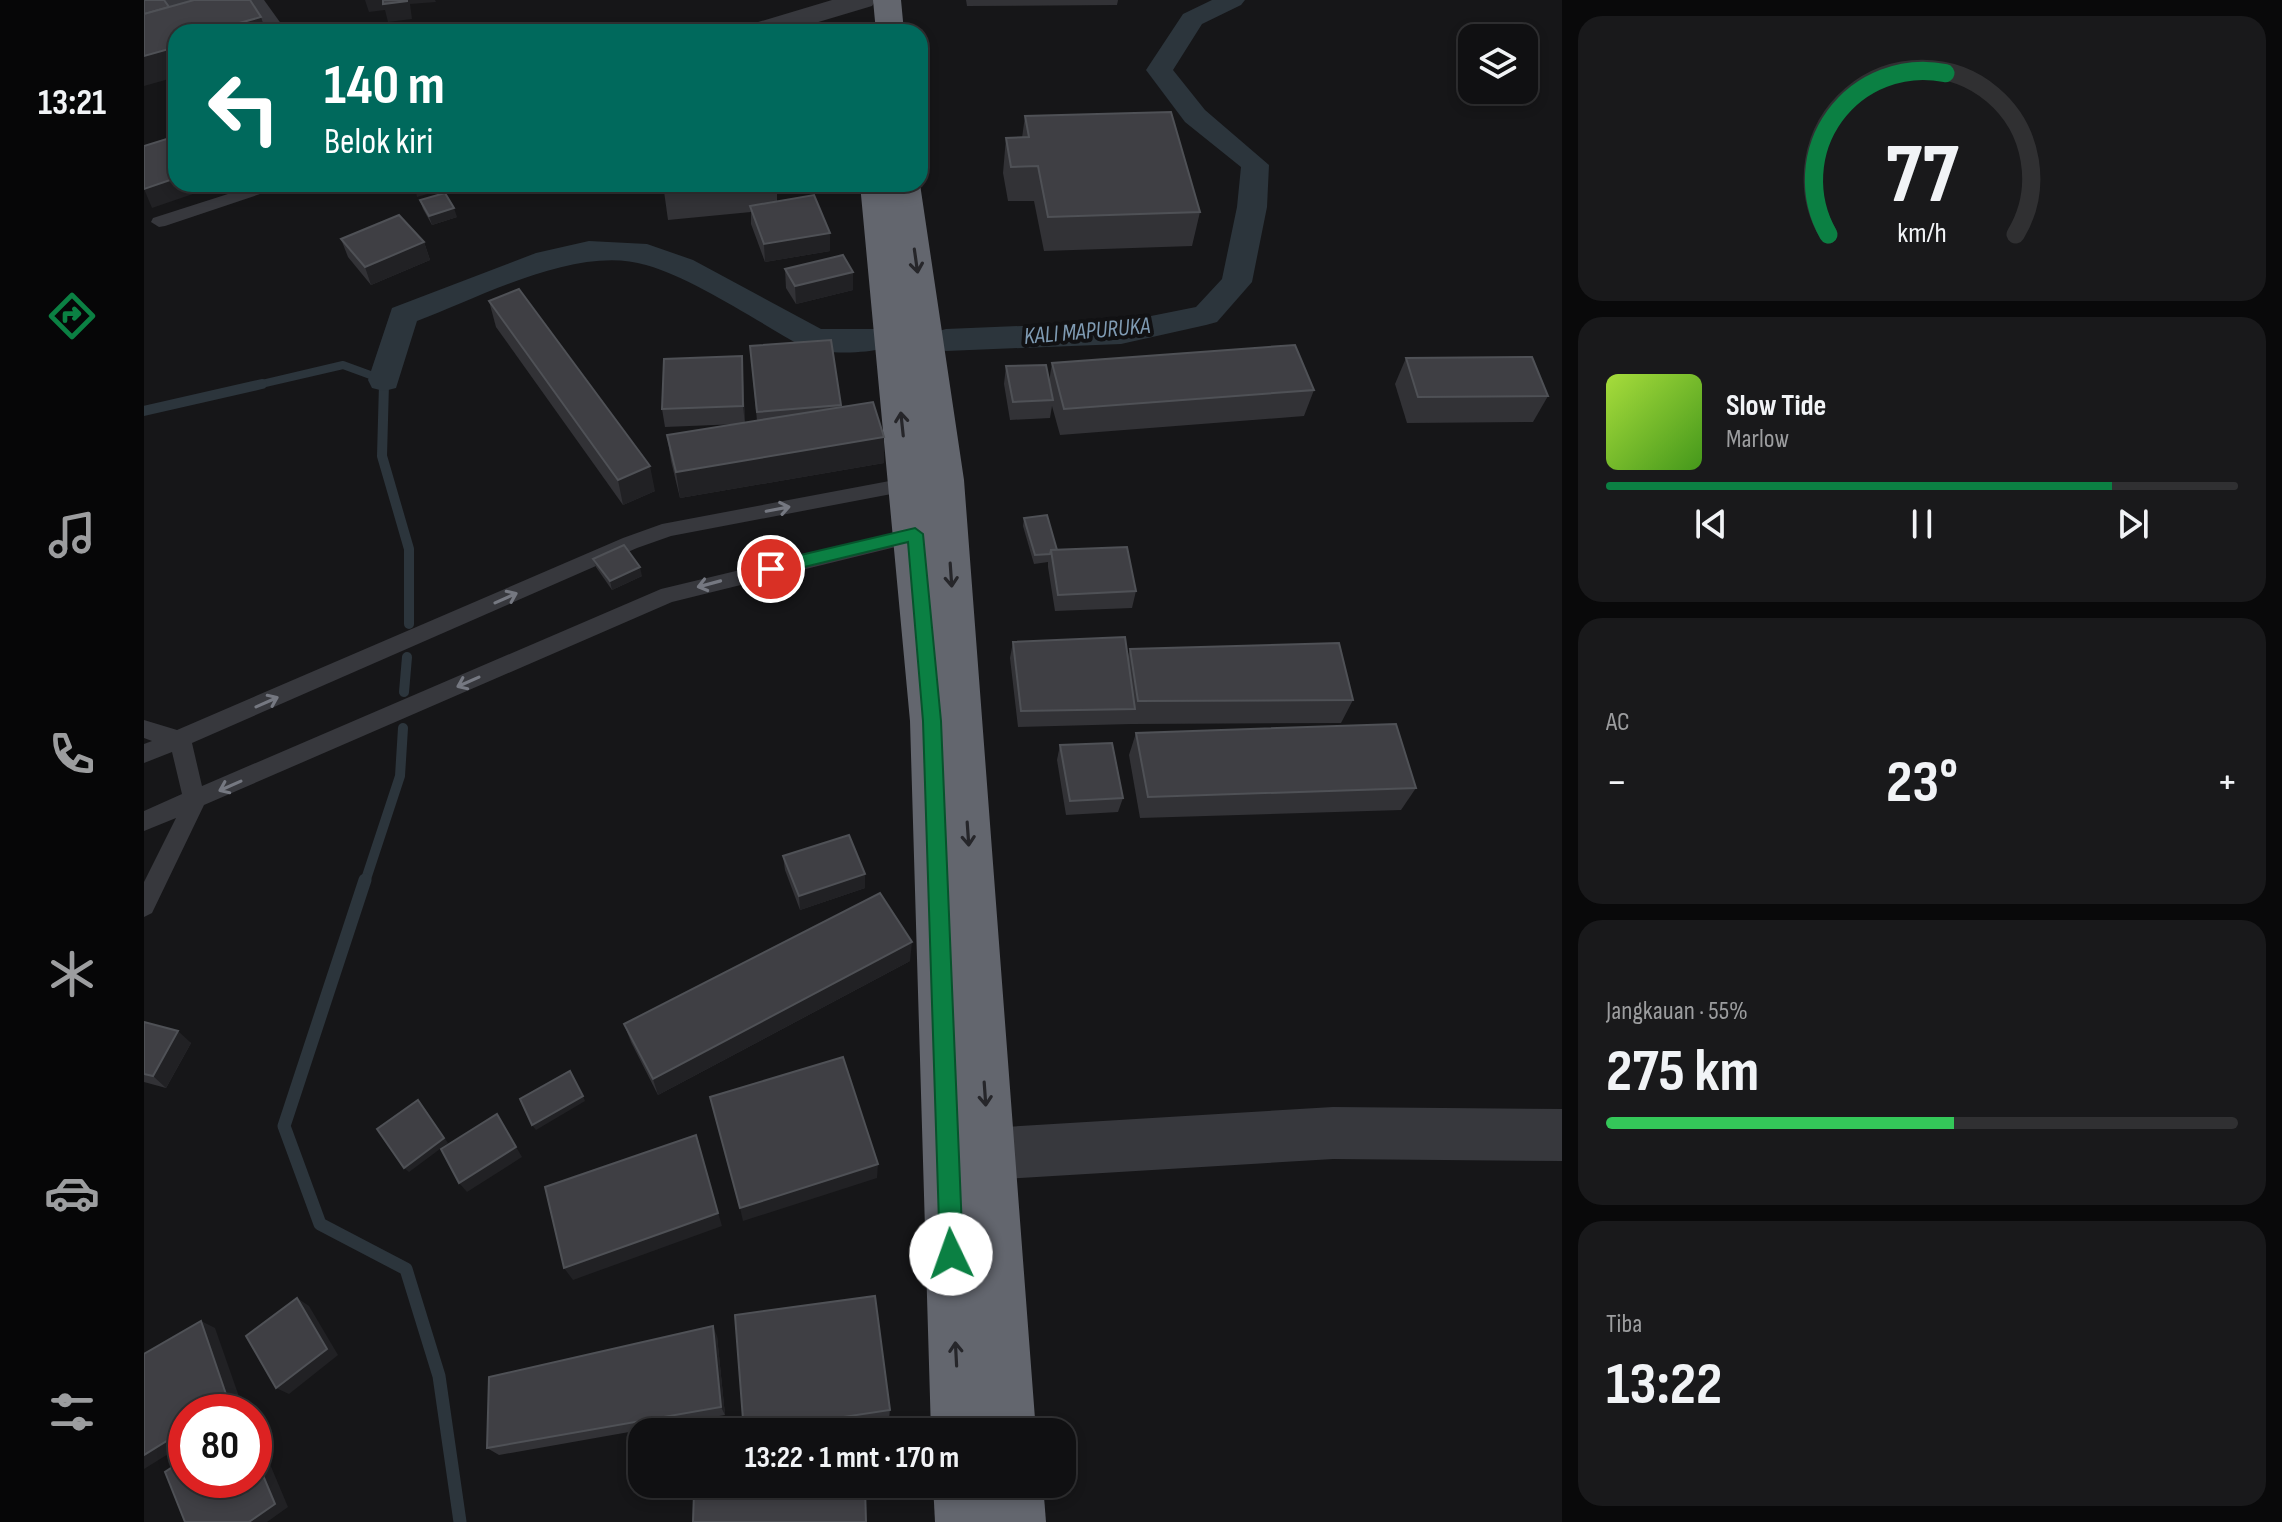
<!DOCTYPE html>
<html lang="id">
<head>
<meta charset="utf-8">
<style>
	:root { --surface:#101012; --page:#19191b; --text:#f1f3f6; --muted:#9c9d9f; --line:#303032; --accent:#0b8043 }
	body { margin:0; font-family:"Sofia Sans Condensed",sans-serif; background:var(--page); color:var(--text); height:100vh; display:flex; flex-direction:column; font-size:30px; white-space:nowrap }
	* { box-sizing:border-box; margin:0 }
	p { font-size:26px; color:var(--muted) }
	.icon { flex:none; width:44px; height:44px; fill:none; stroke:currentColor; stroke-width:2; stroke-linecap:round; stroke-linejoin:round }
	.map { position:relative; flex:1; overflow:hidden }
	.drawer { display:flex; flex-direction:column; gap:16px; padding:16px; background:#09090a; width:720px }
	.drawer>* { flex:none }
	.hud { position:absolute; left:24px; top:24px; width:760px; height:168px; border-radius:24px; box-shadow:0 4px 12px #0003,0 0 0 2px var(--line); background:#00695c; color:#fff; overflow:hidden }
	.controls { position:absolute; left:1314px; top:24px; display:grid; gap:16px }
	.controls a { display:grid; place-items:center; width:80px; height:80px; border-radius:16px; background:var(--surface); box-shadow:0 4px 12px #0003,0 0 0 2px var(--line); font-size:40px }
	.speed { position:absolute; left:24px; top:1394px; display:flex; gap:16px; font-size:40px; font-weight:700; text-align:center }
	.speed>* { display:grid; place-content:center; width:104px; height:104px; border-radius:50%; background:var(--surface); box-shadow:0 4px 12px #0003,0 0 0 2px var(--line); line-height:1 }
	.speed .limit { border:12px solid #d22; background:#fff; color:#111 }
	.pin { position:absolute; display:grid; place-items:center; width:68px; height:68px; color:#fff; margin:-34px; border:4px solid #fff; border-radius:50%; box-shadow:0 2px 8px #0007 }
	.me { position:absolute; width:88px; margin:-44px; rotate:357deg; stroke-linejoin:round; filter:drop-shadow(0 0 6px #0008) }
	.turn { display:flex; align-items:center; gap:28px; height:168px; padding:0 24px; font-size:36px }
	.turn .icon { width:104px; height:104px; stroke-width:2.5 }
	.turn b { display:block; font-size:56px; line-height:68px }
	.big { font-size:60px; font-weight:700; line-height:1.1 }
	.drawer .widget { flex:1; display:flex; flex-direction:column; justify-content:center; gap:12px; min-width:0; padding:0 28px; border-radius:24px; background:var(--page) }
	.drawer .dial { align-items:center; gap:0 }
	.dial svg { height:208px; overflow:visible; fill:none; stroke:var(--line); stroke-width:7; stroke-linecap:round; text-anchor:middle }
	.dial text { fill:var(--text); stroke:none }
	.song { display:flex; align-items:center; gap:24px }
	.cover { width:96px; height:96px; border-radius:12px; background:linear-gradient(135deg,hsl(80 70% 55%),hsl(100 70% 35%)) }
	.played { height:8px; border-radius:4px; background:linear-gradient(90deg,var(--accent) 80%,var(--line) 80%) }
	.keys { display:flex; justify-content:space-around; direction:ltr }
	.heat { display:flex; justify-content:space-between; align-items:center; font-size:44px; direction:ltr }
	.charge { height:12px; border-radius:6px; background:linear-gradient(90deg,#34c759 55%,var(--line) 0) }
	.trip { position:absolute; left:484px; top:1418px; width:448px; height:80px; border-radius:24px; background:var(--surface); box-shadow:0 4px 12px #0003,0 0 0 2px var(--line); font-weight:700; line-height:80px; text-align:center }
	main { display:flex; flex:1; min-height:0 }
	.tabs { display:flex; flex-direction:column; width:144px; justify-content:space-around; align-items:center; background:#060607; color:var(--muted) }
	.tabs .icon { width:56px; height:56px }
	.tabs .current { color:var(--accent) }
	.tabs b { font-size:36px; color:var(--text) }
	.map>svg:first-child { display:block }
</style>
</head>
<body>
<main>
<nav class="tabs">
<b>13:21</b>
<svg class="icon current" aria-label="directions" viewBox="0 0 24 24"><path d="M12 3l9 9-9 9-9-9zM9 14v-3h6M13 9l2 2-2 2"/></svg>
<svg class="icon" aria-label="music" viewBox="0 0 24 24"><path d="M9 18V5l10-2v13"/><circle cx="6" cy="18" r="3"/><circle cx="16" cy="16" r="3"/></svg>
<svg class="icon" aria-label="phone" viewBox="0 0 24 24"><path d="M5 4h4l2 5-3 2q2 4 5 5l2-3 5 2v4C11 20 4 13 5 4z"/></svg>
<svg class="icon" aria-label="climate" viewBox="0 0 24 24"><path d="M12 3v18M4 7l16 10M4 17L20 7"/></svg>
<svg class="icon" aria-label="car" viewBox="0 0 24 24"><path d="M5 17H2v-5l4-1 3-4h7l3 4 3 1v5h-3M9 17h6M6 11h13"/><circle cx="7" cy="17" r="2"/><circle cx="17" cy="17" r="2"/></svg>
<svg class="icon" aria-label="filters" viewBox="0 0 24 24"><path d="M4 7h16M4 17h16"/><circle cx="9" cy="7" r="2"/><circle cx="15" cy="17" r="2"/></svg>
</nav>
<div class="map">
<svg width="1418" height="1522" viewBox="0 0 1418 1522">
	<rect width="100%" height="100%" fill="#161618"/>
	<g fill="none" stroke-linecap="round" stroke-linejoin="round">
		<!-- stream-far2 -->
		<polyline stroke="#2c353c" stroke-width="8" points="109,386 199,365 240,380 240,386"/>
		<!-- stream-far1 -->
		<g stroke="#2c353c" stroke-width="10">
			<polyline points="240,384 238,456 265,549 265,624"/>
			<polyline points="0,411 118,384"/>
			<polyline points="260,692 263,657"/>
			<polyline points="221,882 256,776 259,728"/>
		</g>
		<!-- stream -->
		<polyline stroke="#2c353c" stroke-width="13" points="221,880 140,1126 176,1224 262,1269 295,1376 316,1522"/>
		<!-- canal -->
		<g fill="#2c353c" fill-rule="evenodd">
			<polygon points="1068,0 1101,0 1097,5 1058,24 1029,70 1061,110 1125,165 1123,207 1108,282 1073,322 1062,325 977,344 802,351 791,348 786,340 791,332 802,329 977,322 1052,307 1078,279 1093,207 1097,167 1041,122 1002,70 1039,14"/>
			<path d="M 445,241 L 503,244 L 549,260 L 677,329 L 730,329 L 741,332 L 746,340 L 741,348 C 718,354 684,354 661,348 C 614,322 551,279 502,265 C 435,244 336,297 273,321 L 252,388 L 240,391 L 228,388 L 224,380 L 248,308 L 392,253 Z"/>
		</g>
		<!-- lane -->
		<g fill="#37383d" fill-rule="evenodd">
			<polygon points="115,184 139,184 137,187 21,226 15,227 7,222 9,218"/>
			<polygon points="772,476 782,483 779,488 527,536 493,548 48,743 58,786 517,589 776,527 783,529 786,534 783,539 776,541 528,602 60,805 8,913 0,917 0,882 32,818 0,831 0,811 38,794 28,752 0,763 0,744 8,741 0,738 0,720 33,730 479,538 518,524"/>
		</g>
		<!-- street -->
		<g fill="#37383d" fill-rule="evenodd">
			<polygon points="11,0 56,0 52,6 0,20 0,3"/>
			<polygon points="92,0 120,0 143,32 115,32"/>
			<polygon points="688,0 732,0 728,6 641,32 597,32 601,26"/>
			<polygon points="1189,1107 1418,1109 1418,1161 1189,1159 845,1180 827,1172 819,1154 827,1136 845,1128"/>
		</g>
		<!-- highway -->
		<g fill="#63666e" fill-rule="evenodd">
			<polygon points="729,0 757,0 760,32 732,32"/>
			<polygon points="716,184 776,184 820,480 892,1432 787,1432 766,721"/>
			<polygon points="789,1484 899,1484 902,1522 791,1522"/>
		</g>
	</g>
	<!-- wall -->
	<g fill="#323236">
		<polygon points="822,0 974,0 973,5 823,6"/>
		<polygon points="881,116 1056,212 1048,246 900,251 890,201 864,201 859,173 862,138 878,138"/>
		<polygon points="519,184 643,184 643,193 633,194 633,201 686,251 621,262 607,224 607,212 524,220"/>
		<polygon points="276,200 313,217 288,225 279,209"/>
		<polygon points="197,239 280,242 286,260 227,285 204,257"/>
		<polygon points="641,269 709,290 652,304 642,288"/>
		<polygon points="345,301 511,491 479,505 352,327"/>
		<polygon points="687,340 697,407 740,463 536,498 527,461 523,435 595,424 521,427 518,409 598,356 601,423 613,421 606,346"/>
		<polygon points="1262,358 1404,396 1389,422 1263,423 1251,384"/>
		<polygon points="908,363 1170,390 1160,416 916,435 908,406 906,418 866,420 860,384 862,366 905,382"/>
		<polygon points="880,518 913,550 992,591 988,608 911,611 904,567 904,562 890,564 879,526"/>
		<polygon points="449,559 498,576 468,590 452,567"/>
		<polygon points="869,642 984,656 986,649 1209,700 1197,723 987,724 874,727 866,658"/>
		<polygon points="992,733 1272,788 1257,810 996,818 985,755"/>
		<polygon points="916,745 979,798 974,812 922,815 913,760"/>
		<polygon points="639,856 721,888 656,910 641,870"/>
		<polygon points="766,961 514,1095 487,1042 480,1024"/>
		<polygon points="0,1022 47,1043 22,1088 0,1082"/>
		<polygon points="573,1336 581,1415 355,1455 343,1448"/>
		<polygon points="746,1410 745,1418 648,1432 600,1432"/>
	</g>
	<!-- shaded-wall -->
	<g fill="#212124">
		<polygon points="221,0 291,0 292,2 266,4 268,19 244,22 241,10 225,12"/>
		<polygon points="117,17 122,32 63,32"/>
		<polygon points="32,47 32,77 0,86 0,56"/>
		<polygon points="32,178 32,184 78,184 8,208 0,189"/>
		<polygon points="285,184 292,184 294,191 273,197 271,188"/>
		<polygon points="310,208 313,217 288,225 285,216"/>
		<polygon points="686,233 686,251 621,262 620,244"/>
		<polygon points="280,242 286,260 227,285 221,267"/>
		<polygon points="709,272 709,290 652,304 651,286"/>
		<polygon points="598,356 599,374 601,424 599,406"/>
		<polygon points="740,437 740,463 536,498 532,472"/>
		<polygon points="506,466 511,491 479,505 474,480"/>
		<polygon points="496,567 498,576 468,590 466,581"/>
		<polygon points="721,874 721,888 656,910 655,896"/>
		<polygon points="768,942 766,961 514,1095 509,1079"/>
		<polygon points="34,1031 47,1043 22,1088 9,1076"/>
		<polygon points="439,1096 441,1101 392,1130 388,1125"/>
		<polygon points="278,1105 304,1143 265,1172 260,1168"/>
		<polygon points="353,1114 378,1157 323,1192 315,1183"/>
		<polygon points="552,1135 578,1226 429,1280 420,1268"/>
		<polygon points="734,1164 733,1178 599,1221 596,1208"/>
		<polygon points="153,1298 165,1306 194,1355 145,1394 132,1388"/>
		<polygon points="57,1321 71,1328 99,1408 93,1412 70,1412"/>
		<polygon points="569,1326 573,1336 581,1415 577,1407"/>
		<polygon points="110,1426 144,1507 123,1522 105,1522 110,1454"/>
		<polygon points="42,1429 42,1443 0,1469 0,1455"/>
	</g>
	<!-- building -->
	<g fill="#3f3f44" stroke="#4f5156" stroke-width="2">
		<polygon points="0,0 20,0 25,7 0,14"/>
		<polygon points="50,0 106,0 117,17 63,32 32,32 32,47 0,56 0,14"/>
		<polygon points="239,0 263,0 263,1 239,4"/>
		<polygon points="468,26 472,32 445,32"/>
		<polygon points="1027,112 1056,212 904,217 894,166 867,167 862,138 885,137 881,116"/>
		<polygon points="32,136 32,178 0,189 0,146"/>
		<polygon points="269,184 285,184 271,188"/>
		<polygon points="519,184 615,184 520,193"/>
		<polygon points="301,193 310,208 285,216 276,200"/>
		<polygon points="670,195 686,233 620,244 606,206"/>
		<polygon points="255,215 280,242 221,267 197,239"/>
		<polygon points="699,255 709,272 651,286 641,269"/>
		<polygon points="375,289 506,466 474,480 345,301"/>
		<polygon points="687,340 697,405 613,412 606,346"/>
		<polygon points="1151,345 1170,390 920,409 908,363"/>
		<polygon points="598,356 599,406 518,409 520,359"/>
		<polygon points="1388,357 1404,396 1274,397 1262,358"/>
		<polygon points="902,365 909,400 869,402 862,366"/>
		<polygon points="729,402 740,437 532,472 523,435"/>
		<polygon points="903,515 913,550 907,550 906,554 891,555 880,518"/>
		<polygon points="480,545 496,567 466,581 449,559"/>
		<polygon points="983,547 992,591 914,595 907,550"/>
		<polygon points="981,637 991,709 877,711 869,642"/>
		<polygon points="1195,643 1209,700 994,701 986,649"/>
		<polygon points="1252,724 1272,788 1004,797 992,733"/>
		<polygon points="968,743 979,798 926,801 916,745"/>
		<polygon points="705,835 721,874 655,896 639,856"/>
		<polygon points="736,893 768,942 509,1079 480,1024"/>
		<polygon points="0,1022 34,1031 9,1076 0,1074"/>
		<polygon points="699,1057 734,1164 596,1208 566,1097"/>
		<polygon points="426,1071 439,1096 388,1125 376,1099"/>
		<polygon points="274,1100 300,1138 260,1168 233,1129"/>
		<polygon points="353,1114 372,1147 315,1183 297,1149"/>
		<polygon points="552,1135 574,1213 420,1268 401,1187"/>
		<polygon points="731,1296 746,1410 600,1432 591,1315"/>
		<polygon points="153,1298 183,1349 132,1388 102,1336"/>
		<polygon points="57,1321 85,1403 70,1412 42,1412 42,1429 0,1455 0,1354"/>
		<polygon points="569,1326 577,1407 343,1448 345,1377"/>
		<polygon points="110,1454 131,1504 105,1522 41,1522 21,1472 42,1458 42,1480 110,1480"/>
		<polygon points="721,1487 722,1522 549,1522 550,1493"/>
	</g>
	<!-- one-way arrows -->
	<defs><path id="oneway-shaft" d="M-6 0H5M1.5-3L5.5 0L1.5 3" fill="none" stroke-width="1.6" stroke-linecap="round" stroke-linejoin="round" transform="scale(2)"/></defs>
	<g stroke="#26262a">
		<use href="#oneway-shaft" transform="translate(772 261) rotate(82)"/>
		<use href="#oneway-shaft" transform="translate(758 424) rotate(-96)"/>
		<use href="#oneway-shaft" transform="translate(807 575) rotate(86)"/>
		<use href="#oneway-shaft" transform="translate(824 834) rotate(86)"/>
		<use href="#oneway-shaft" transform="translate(841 1094) rotate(86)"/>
		<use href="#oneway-shaft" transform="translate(812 1354) rotate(-93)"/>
	</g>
	<g stroke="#757881">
		<use href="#oneway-shaft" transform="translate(634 509) rotate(-11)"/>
		<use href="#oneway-shaft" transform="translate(565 584) rotate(165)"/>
		<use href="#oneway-shaft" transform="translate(362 598) rotate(-24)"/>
		<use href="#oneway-shaft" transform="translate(324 682) rotate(156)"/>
		<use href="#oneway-shaft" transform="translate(123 702) rotate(-24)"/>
		<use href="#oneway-shaft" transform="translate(86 786) rotate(156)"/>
	</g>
	<!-- route -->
	<polygon fill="#0b8043" stroke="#07532c" stroke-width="2" points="771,528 779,534 797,721 819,1254 815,1262 807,1265 799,1262 796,1254 779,721 764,542 627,575 618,569 627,562"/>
	<g text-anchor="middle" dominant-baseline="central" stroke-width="8" stroke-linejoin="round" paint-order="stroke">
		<!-- far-water labels -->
		<g font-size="24" font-style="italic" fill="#7f9bb3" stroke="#111113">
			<text transform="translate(943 331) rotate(-5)">KALI MAPURUKA</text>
		</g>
	</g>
</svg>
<div class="controls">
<a><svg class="icon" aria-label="layers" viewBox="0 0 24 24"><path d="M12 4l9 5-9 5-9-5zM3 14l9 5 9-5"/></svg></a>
</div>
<div class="speed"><div class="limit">80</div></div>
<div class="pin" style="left:627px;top:569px;background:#d93025"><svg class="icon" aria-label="arrive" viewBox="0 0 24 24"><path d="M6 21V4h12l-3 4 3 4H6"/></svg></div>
<svg class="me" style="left:807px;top:1254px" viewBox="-20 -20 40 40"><circle r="19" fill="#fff"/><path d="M0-13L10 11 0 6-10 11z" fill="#0b8043"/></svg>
<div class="trip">13:22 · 1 mnt · 170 m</div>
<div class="hud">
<div class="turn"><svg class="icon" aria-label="left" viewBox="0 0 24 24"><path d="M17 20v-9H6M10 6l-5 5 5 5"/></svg><div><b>140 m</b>Belok kiri</div></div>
</div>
</div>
<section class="drawer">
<div class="widget dial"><svg viewBox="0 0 100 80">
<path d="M14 69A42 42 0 1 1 86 69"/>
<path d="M14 69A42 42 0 0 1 59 7" stroke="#0b8043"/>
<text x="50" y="56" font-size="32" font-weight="700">77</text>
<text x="50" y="72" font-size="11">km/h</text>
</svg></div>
<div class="widget">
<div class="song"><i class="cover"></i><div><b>Slow Tide</b><p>Marlow</p></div></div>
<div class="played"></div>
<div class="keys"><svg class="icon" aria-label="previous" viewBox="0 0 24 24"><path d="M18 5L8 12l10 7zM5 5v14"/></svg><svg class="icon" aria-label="pause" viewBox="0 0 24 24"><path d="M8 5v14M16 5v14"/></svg><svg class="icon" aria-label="next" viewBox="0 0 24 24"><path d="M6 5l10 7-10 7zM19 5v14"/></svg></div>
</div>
<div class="widget"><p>AC</p>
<div class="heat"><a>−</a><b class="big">23°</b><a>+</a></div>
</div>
<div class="widget"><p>Jangkauan · 55%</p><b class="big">275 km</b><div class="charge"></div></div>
<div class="widget"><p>Tiba</p><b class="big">13:22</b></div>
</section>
</main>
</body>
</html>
